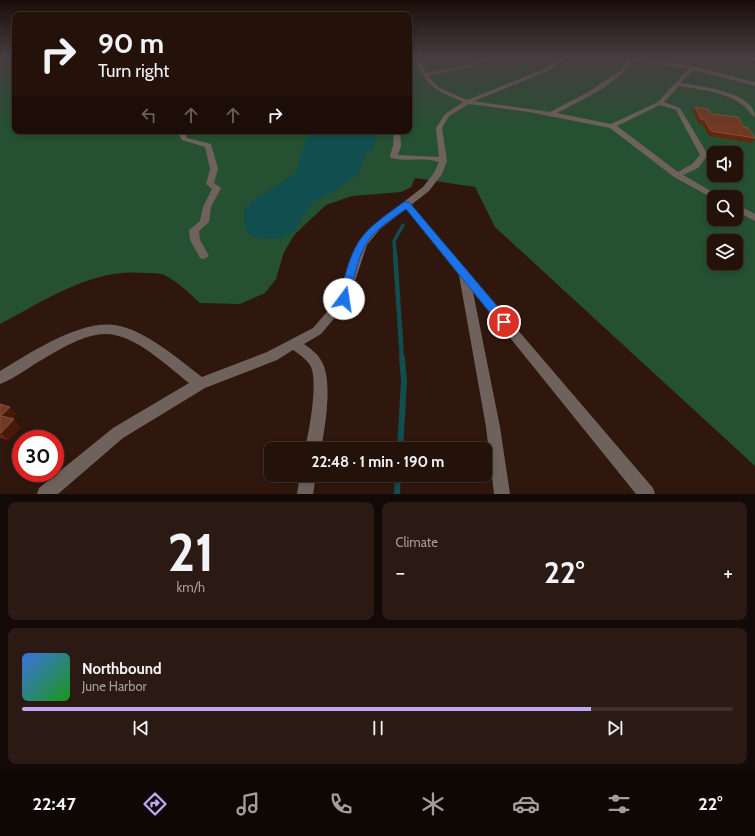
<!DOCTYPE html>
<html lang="en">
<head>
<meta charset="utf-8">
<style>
	:root { --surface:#23110a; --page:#2b1a13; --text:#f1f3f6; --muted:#a39d9c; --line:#40312b; --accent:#bea9f4 }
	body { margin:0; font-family:Cabin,sans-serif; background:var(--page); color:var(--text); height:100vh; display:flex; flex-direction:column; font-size:15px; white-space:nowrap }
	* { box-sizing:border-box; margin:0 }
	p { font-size:13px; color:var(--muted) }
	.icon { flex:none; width:22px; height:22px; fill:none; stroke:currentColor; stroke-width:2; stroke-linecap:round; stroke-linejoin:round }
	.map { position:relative; height:494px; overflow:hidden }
	.sheet { display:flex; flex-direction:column; gap:8px; padding:8px; background:#130906; flex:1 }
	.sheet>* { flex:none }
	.hud { position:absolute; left:12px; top:12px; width:400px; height:122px; border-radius:8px; box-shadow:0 2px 6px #0003,0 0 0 1px var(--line); background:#23110a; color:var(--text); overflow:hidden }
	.controls { position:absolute; left:707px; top:146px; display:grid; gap:8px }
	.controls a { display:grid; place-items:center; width:36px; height:36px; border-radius:8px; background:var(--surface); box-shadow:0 2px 6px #0003,0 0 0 1px var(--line); font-size:20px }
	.speed { position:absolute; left:12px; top:430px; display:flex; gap:8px; font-size:20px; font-weight:700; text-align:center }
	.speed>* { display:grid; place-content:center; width:52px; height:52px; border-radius:50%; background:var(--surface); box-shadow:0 2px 6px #0003,0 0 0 1px var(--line); line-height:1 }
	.speed .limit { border:6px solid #d22; background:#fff; color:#111 }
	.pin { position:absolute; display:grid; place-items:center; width:34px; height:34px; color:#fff; margin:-17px; border:2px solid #fff; border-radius:50%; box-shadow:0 1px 4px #0007 }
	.me { position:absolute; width:44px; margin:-22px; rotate:14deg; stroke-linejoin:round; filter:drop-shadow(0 0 3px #0008) }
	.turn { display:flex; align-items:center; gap:14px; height:84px; padding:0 20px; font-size:18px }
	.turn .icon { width:52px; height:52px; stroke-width:2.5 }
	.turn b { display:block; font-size:28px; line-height:34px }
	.lanes { display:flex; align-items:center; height:38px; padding:0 20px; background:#0003; justify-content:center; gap:20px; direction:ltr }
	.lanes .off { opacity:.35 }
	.big { font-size:30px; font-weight:700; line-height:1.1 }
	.sheet .widget { flex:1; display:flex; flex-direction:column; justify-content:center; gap:6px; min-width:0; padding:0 14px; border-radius:8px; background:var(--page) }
	.sheet .dial { align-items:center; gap:0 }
	.dial b { font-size:52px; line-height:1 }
	.song { display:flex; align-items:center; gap:12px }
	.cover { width:48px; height:48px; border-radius:6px; background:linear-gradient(135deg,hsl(220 70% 55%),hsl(120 70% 35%)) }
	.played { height:4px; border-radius:2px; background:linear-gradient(90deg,var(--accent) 80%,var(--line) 80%) }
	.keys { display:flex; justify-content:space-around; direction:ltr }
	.heat { display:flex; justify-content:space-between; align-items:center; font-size:22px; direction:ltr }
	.sheet .tiles { flex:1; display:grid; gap:8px; grid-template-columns:1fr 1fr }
	.widget:last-child { grid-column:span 2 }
	.trip { position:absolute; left:264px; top:442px; width:228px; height:40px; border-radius:8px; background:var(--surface); box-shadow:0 2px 6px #0003,0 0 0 1px var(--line); font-weight:700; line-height:40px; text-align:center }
	.tab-bar { display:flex; height:64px; justify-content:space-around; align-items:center; background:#0e0704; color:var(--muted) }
	.tab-bar .icon { width:28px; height:28px }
	.tab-bar .active { color:var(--accent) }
	.tab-bar b { font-size:18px; color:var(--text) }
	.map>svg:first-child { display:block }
</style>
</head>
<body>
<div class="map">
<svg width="755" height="494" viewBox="0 0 755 494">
	<rect width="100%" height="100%" fill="#2f170e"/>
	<!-- green -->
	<path fill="#265032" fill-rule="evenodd" d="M 3,57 L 15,57 L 15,131 L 409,131 L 409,57 L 755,57 L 755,466 L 495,227 L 475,187 L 415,178 L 411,187 L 401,192 L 352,196 L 326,205 L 295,234 L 284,252 L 276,279 L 265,293 L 240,304 L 200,303 C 189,293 177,281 164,275 C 159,273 151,273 145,273 C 91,268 46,300 0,324 L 0,58 ZM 714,153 L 736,153 L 736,175 L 714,175 ZM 714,197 L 736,197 L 736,219 L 714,219 ZM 714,241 L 736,241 L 736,263 L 714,263 Z"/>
	<!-- water -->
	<polygon fill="#104e4f" points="317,131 377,131 373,148 365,155 359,173 335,191 313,202 295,230 284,237 265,239 249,235 245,227 244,211 251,202 296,173 307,136"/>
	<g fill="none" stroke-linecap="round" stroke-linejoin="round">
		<!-- stream-far2 -->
		<polyline stroke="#104e4f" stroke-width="3.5" points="395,254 394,241 403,225"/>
		<!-- stream-far1 -->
		<polyline stroke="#104e4f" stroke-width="4.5" points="395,253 402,359"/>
		<!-- stream -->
		<g stroke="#104e4f" stroke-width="6">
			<polyline points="400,449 404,381 402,358"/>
			<polyline points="397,494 398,475"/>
		</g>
		<!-- minor -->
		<g fill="#6f625c" fill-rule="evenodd">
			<path d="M 414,57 L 419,57 L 426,73 L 467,65 L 486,57 L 493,57 L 470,67 L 428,76 L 438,87 L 467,100 L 544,69 L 563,57 L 569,57 L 548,71 L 474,101 L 550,112 L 588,92 L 621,70 L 628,60 L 618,57 C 664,57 710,71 755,82 L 755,86 L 693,70 L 681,83 C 700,86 755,92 755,117 L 753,116 C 736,92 706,91 679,86 L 664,102 L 680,108 L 708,155 L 698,168 L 683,175 L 721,197 L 714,197 L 714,199 L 674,177 L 610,128 L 529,112 L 469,104 L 449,116 L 442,128 L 447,161 L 442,174 L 429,191 L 411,205 L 653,488 L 655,494 L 636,494 L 473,292 L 500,427 L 510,494 L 494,494 L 486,427 L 459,275 L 406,209 L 380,229 L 367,245 L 348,302 L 321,334 L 304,344 C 311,349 318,354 322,362 C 333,382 325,427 321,449 L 305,449 C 309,432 319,379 310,365 C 306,359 299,354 293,350 L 277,360 L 205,388 L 123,438 L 58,494 L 37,494 L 39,488 L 113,428 L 189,383 C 167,366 134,333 104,334 C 83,335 62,348 45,358 C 30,366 16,378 0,384 L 0,371 C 30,353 79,320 115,325 C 146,330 178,359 202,377 L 267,352 L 313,328 L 339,298 L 346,273 L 358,242 L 374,225 L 423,187 L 434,173 L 439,162 C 423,157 407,162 391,158 L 390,156 L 393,146 L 394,131 L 400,131 L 401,146 L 398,155 L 439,157 L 436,128 L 445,114 L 463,102 C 434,89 427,88 414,57 ZM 633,60 L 688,69 L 658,102 L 611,124 L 557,113 C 583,99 616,86 633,60 ZM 660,105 L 676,110 L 700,155 L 692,164 L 678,172 L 617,126 Z"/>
			<polygon points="743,57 755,58 755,61 743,58"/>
			<polygon points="179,131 185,131 187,138 211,144 218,169 214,183 221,188 211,207 209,222 199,231 200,240 209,256 204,259 200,258 190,240 189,230 200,221 203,207 212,189 206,184 210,169 205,147 182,140 179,135"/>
			<polygon points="736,204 755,214 755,221 736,211"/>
			<polygon points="300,475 316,475 313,494 297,494"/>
		</g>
	</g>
	<!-- wall -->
	<g fill="#63270e">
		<polygon points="695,107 744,127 755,138 752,143 709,136 703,125 699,124 693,112"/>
		<polygon points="0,404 16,414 12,419 21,427 8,440 0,438"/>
	</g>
	<!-- shaded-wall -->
	<g fill="#481906">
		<polygon points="10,407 16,414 8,423 1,416"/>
		<polygon points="14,419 21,427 8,440 1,433"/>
	</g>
	<!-- building -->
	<g fill="#703923" stroke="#82513d">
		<polygon points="695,107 708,109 711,114 738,117 744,127 748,128 755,138 711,131 705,120 701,119"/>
		<polygon points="0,404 10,407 1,416 14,419 1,433 0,432"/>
	</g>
	<!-- sky -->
	<linearGradient id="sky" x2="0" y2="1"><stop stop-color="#1a0d08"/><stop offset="0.45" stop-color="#473c41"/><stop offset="1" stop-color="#473c41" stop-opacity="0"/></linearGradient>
	<rect width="755" height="126" fill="url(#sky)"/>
	<!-- route -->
	<path fill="#1a73e8" stroke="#114b97" d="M 404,202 L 409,202 L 508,319 L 509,322 L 508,325 L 500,325 L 406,209 C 392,219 375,229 366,244 C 357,259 353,282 349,299 L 348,301 L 341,301 L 339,299 C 344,281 348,259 358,243 C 368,226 388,214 404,202 Z"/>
</svg>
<div class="controls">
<a><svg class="icon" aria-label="sound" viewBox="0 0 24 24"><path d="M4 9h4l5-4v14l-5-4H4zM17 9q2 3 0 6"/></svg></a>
<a><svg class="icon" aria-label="search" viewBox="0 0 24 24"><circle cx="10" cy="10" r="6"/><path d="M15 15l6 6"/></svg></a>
<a><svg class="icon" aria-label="layers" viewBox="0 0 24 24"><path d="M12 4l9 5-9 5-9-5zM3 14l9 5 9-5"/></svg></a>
</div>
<div class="speed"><div class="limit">30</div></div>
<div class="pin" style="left:504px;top:322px;background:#d93025"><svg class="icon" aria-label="arrive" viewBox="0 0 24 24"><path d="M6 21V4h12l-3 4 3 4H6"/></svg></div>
<svg class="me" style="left:344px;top:299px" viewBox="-20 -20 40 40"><circle r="19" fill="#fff"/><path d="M0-13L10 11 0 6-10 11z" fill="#1a73e8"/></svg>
<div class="trip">22:48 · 1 min · 190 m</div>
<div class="hud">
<div class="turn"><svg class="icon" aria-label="right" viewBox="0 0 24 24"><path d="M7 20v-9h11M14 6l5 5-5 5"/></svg><div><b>90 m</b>Turn right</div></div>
<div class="lanes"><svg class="icon off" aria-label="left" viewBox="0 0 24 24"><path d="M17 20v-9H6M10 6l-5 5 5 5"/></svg><svg class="icon off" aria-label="ahead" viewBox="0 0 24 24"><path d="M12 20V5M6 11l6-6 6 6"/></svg><svg class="icon off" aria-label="ahead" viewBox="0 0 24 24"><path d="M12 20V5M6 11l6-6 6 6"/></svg><svg class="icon" aria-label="right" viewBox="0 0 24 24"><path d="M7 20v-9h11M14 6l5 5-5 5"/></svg></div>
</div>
</div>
<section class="sheet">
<div class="tiles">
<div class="widget dial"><b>21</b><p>km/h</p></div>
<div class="widget"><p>Climate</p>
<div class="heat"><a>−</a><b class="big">22°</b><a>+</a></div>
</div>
<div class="widget">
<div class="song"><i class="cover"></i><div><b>Northbound</b><p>June Harbor</p></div></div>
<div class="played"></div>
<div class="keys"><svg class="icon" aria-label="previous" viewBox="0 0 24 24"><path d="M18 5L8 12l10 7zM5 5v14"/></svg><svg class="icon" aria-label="pause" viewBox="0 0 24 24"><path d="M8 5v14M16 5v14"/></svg><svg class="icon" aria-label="next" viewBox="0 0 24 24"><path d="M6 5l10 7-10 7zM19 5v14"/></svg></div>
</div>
</div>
</section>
<nav class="tab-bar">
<b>22:47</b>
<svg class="icon active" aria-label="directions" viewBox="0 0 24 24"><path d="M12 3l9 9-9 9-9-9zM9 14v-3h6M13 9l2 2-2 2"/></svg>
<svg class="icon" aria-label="music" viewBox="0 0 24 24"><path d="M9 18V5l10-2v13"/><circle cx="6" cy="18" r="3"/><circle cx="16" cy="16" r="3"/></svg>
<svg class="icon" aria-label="phone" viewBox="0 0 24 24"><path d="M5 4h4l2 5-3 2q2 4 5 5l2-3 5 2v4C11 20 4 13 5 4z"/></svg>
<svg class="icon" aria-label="climate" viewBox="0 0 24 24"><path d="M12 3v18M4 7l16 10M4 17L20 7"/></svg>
<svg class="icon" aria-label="car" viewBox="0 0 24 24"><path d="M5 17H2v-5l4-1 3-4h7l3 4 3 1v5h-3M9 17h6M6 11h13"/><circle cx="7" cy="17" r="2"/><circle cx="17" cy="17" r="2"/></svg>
<svg class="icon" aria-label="filters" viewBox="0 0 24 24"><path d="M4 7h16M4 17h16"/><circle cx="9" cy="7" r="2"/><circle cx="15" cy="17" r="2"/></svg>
<b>22°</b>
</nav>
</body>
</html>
